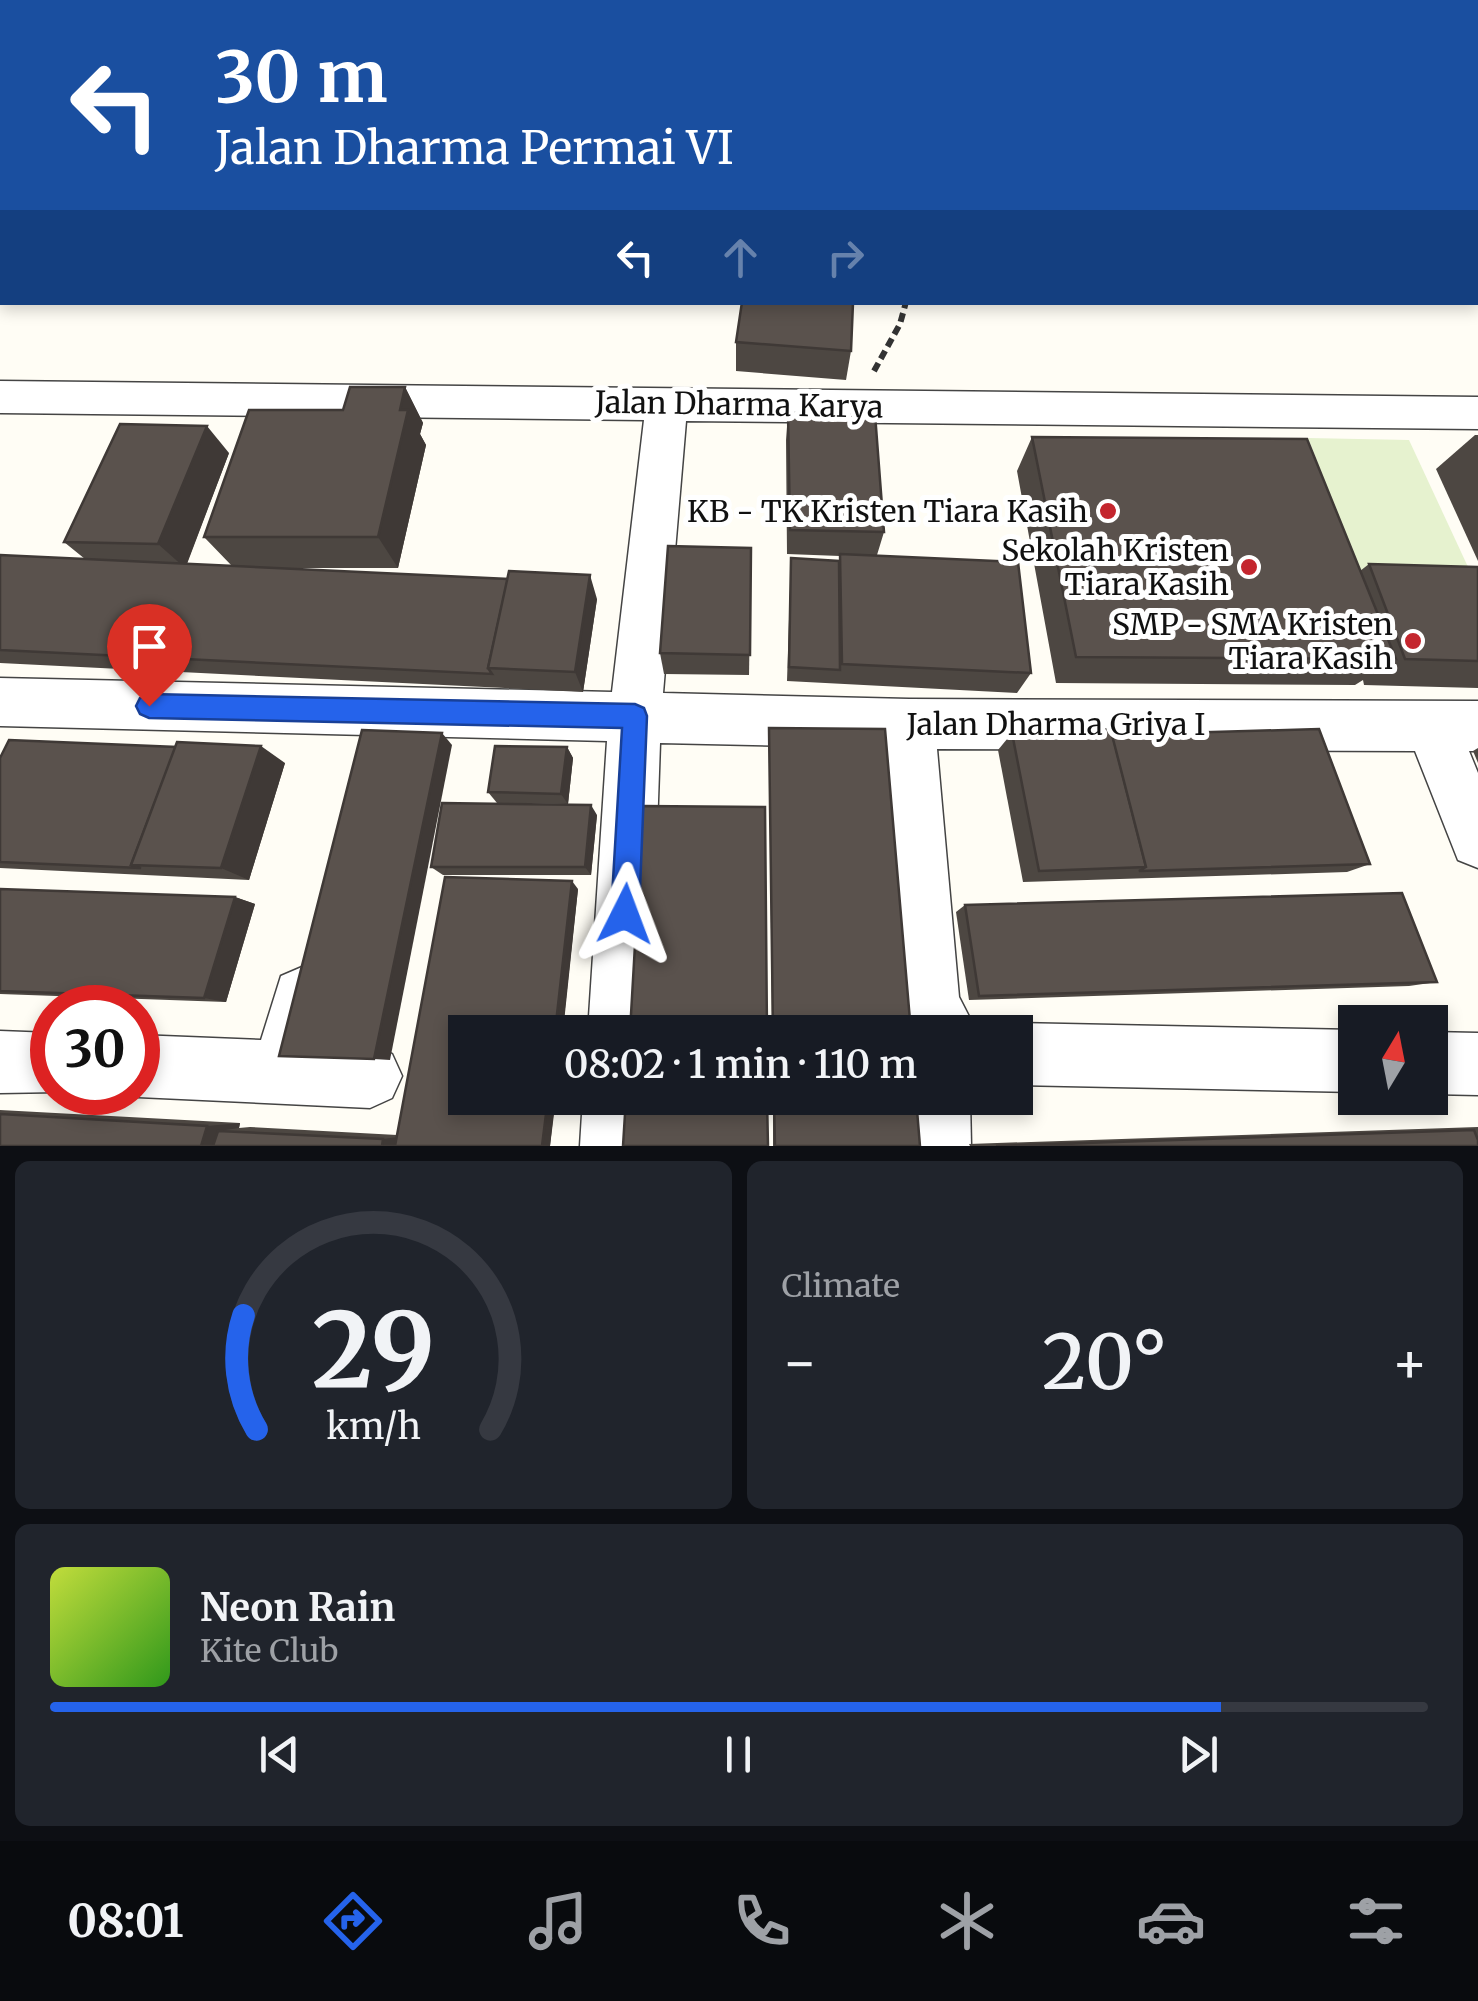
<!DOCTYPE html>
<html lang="en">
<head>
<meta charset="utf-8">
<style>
	:root { --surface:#171b24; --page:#20242c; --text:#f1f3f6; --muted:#9ea1a6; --line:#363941; --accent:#2563eb }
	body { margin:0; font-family:Merriweather,serif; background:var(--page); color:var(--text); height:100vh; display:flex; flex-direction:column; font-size:38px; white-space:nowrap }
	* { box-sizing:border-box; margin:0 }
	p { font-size:32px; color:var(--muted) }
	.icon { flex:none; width:55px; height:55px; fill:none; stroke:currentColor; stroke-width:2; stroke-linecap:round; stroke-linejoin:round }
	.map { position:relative; height:1146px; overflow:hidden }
	.side { display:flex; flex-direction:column; gap:15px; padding:15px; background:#0d0f14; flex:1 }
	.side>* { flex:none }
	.top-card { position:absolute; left:0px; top:0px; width:1480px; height:305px; box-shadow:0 5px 15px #0003; background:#1a4fa0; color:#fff; overflow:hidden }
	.needle { width:65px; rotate:10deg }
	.controls { position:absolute; left:1338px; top:1005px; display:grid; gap:20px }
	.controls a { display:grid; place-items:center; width:110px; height:110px; border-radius:0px; background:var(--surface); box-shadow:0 5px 15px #0003; font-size:50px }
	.speed { position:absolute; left:30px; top:985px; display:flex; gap:20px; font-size:50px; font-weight:700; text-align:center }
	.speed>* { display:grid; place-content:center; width:130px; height:130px; border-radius:50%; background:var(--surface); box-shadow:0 5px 15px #0003; line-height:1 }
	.speed .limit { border:15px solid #d22; background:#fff; color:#111 }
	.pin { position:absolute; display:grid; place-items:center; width:85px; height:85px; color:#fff; margin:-102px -42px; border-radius:50% 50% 50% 0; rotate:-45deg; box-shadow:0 0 10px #0007 }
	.pin .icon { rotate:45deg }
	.me { position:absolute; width:110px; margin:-55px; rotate:3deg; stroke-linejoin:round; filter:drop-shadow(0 0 8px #0008) }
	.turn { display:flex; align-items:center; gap:35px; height:210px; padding:0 50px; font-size:45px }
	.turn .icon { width:130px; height:130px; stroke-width:2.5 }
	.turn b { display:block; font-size:70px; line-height:85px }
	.lanes { display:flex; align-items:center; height:95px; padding:0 50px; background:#0003; justify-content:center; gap:50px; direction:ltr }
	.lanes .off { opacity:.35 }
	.big { font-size:75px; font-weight:600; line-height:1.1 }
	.side .tile { flex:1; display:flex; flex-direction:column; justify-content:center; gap:15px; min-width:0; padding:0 35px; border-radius:15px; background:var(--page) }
	.side .dial { align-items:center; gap:0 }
	.dial svg { height:260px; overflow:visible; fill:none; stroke:var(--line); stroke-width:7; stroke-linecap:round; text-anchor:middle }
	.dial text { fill:var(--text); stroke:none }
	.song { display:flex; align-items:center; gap:30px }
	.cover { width:120px; height:120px; border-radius:15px; background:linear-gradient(135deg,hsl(70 70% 55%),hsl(110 70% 35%)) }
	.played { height:10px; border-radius:5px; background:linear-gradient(90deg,var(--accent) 85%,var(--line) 85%) }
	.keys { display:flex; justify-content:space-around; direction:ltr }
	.heat { display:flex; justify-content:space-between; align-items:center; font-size:55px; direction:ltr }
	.side .tiles { flex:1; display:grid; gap:15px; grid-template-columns:1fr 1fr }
	.tile:last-child { grid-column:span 2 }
	.trip { position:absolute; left:448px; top:1015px; width:585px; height:100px; border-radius:0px; background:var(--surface); box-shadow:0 5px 15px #0003; font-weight:600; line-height:100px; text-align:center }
	.tab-bar { display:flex; height:160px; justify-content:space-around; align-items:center; background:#090b0e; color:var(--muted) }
	.tab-bar .icon { width:70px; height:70px }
	.tab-bar .active { color:var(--accent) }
	.tab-bar b { font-size:45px; color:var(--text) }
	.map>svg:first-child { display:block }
</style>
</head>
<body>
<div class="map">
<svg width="1478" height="1146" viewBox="0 0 1478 1146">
	<rect width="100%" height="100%" fill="#fffdf5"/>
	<!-- pitch -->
	<polygon fill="#e6f2cf" points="1308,438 1409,440 1475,582 1363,580"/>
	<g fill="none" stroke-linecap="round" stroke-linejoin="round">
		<defs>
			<polyline id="lane" points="478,2 480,0"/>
			<g id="street">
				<polygon points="0,381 1478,397 1478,429 686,421 663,693 909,699 1478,701 1478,751 1469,751 1478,773 1478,868 1458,860 1415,751 937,749 959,997 977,1032 910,1032 898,1007 884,748 660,743 650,1032 588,1032 607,741 0,726 0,678 612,692 644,420 0,413"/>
				<polygon points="302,967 323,976 332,997 322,1042 370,1044 392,1054 402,1076 392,1098 370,1108 138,1097 126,1092 138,1092 138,1035 261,1040 281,976"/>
				<polygon points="1015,1023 1355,1030 1355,1092 1015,1085 1015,1032 993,1032"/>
				<polygon points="0,1031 52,1033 52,1092 59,1092 0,1093"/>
				<polygon points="1430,1032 1478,1033 1478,1095 1430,1094"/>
				<polygon points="583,1098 647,1098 646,1146 580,1146"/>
				<polygon points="906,1098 970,1098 971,1146 905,1146"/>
			</g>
		</defs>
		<!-- lane casing -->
		<use href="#lane" stroke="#444" stroke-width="26"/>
		<!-- street casing -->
		<use href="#street" stroke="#444" stroke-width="3"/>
		<!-- path -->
		<polyline stroke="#333" stroke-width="6" stroke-dasharray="9 5" stroke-linecap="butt" points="874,371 900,324 906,302"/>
		<!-- lane -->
		<use href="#lane" stroke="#fff" stroke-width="22"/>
		<!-- street -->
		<use href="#street" fill="#fff" fill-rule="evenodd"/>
	</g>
	<!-- wall -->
	<g fill="#4d4742">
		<rect x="777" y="0" width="47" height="2"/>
		<polygon points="891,0 933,0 932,2 891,2"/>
		<rect x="937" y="0" width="24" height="2"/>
		<polygon points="962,0 1013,0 1012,2 963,2"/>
		<polygon points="736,342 851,351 846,380 736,371"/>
		<polygon points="405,387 423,423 420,434 426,445 398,568 286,568 597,599 583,692 0,663 0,555 85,559 64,542 229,453 187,564 232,566 204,537 343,410"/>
		<polygon points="788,413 884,532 877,555 1031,673 1017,693 787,681 791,558 839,561 840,556 787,554 786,440"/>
		<polygon points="1475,435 1478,435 1478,561 1436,469"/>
		<polygon points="1032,437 1360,571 1369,564 1478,567 1478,688 1364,685 1363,680 1355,685 1056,683 1017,471"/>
		<polygon points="751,548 749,675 664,674 660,653"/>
		<polygon points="769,728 911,1032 772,1032"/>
		<polygon points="1012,733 1112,735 1370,864 1347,872 1023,882 998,750"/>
		<polygon points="567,747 573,758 568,804 497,803 488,792"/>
		<polygon points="1478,748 1478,763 1473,751"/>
		<polygon points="0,758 285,763 249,880 0,868"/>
		<polygon points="597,815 591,875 443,875 431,867"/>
		<polygon points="0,889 235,897 255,904 226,1002 0,994"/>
		<polygon points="578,889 550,1146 0,1146 0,1110 240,1123 239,1128 250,1127 397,1135"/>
		<polygon points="965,905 1437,982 1409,986 969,1000 956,912"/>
		<polygon points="773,1098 916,1098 920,1146 773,1146"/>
		<polygon points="1478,1127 1478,1146 970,1146 969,1144"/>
	</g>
	<!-- shaded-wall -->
	<g fill="#3f3936">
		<polygon points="0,0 3,0 5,2 2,2 2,44 0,48"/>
		<polygon points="430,0 469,0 467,2 429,2"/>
		<polygon points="405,387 423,423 420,434 426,445 398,568 378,537 400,410"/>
		<polygon points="207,426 229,453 185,568 158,544"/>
		<polygon points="590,575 597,599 583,692 575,672"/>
		<polygon points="442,733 452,745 390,1060 374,1059"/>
		<polygon points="261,746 285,763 249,880 221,868"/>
		<polygon points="567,747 573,758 568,804 561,794"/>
		<polygon points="591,805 597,815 591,875 585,867"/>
		<polygon points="572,881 578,889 563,1032 555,1032"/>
		<polygon points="235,897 255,904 226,1002 204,998"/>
		<polygon points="548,1098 556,1098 550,1146 542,1146"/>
		<polygon points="240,1123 239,1128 218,1131 234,1146 201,1146 207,1126"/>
		<polygon points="405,1136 403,1146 382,1146 383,1139"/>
	</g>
	<!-- building -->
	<g fill="#5a524d" stroke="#3f3936" stroke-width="2.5">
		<polygon points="5,0 128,0 125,2 2,2"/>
		<polygon points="136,0 430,0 429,2 133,2"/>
		<polygon points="512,0 700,0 700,2 511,2"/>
		<polygon points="731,0 758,2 730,2"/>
		<polygon points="965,0 983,0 983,2 966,2"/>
		<rect x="1028" y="0" width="37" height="2"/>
		<polygon points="1067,0 1094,0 1095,2 1068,2"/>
		<polygon points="742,302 853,303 851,351 736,342"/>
		<polygon points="350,387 405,387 400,410 408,410 378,537 204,537 249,410 343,410"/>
		<polygon points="788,413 875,414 884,532 790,530"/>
		<polygon points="120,424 207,426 158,544 64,542"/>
		<polygon points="1032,437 1307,439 1396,659 1076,657"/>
		<polygon points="668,546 751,548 750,655 660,653"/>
		<polygon points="840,554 1018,562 1031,673 842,664"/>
		<polygon points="0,555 508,579 488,668 492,674 0,650"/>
		<polygon points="791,558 839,561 840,670 789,667"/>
		<polygon points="1369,564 1478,567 1478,661 1405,659"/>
		<polygon points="509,571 590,575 575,672 488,668"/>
		<polygon points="769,728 885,729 911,1032 773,1032"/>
		<polygon points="1111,729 1146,867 1039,871 1012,733"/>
		<polygon points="1319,729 1370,864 1139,871 1146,867 1112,735"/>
		<polygon points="362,730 442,733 374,1059 279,1056"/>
		<polygon points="9,740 176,747 131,865 141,868 0,862 0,758"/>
		<polygon points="177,742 261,746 221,868 131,865"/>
		<polygon points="495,746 567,747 561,794 488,792"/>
		<polygon points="442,803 591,805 585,867 431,867"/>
		<polygon points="643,806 765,807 767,1032 630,1032"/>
		<polygon points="445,877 572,881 555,1032 465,1032 465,1098 548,1098 542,1146 395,1146"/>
		<polygon points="0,889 235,897 204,998 0,991"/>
		<polygon points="1402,893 1437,982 979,996 965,905"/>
		<polygon points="626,1098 767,1098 768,1146 623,1146"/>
		<polygon points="774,1098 916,1098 920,1146 775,1146"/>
		<polygon points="0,1114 207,1126 201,1146 0,1146"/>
		<polygon points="1474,1130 1478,1140 1478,1146 996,1146"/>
		<polygon points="218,1131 383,1139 382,1146 213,1146"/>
	</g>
	<!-- route -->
	<polygon fill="#2563eb" stroke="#184099" stroke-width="2.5" points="149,694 635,704 644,708 647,716 639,914 635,924 625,928 615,924 611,914 622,728 149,718 140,714 136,706 140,698"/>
	<!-- markers -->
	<g fill="#c4262e" stroke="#fff" stroke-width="4">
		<circle cx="1108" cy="511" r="10"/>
		<circle cx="1249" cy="567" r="10"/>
		<circle cx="1413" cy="641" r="10"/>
	</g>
	<g text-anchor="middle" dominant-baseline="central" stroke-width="10" stroke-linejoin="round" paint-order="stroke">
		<!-- street labels -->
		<g font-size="30" fill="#111" stroke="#fff">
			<text transform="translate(739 404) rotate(1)">Jalan Dharma Karya</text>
			<text x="1056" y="724">Jalan Dharma Griya I</text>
		</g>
		<!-- poi labels -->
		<g font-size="30" fill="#111" stroke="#fff" text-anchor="end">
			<text x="1088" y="511">KB - TK Kristen Tiara Kasih</text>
			<text x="1229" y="550">Sekolah Kristen<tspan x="1229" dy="34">Tiara Kasih</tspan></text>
			<text x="1393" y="624">SMP - SMA Kristen<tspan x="1393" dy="34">Tiara Kasih</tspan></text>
		</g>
	</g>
</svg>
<div class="controls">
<a><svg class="needle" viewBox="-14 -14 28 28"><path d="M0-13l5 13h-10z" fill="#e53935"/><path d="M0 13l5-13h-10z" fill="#9ea1a6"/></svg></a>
</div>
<div class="speed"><div class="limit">30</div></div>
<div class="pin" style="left:149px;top:706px;background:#d93025"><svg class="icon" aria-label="arrive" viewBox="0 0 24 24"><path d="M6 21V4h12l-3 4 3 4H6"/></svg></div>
<svg class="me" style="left:625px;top:914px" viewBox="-20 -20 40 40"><path d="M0-17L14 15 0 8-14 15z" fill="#2563eb" stroke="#fff" stroke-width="4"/></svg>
<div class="trip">08:02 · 1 min · 110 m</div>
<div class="top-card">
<div class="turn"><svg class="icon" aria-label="left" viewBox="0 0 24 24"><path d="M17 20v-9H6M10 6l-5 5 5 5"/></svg><div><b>30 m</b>Jalan Dharma Permai VI</div></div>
<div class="lanes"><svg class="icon" aria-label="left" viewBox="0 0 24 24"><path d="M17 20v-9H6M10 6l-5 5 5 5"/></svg><svg class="icon off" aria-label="ahead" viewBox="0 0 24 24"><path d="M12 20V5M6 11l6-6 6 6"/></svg><svg class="icon off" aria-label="right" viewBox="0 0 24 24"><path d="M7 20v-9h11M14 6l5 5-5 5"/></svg></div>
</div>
</div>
<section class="side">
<div class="tiles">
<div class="tile dial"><svg viewBox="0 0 100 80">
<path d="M14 69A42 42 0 1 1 86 69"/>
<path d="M14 69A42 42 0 0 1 10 34" stroke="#2563eb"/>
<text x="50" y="56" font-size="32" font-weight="700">29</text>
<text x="50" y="72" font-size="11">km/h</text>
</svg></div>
<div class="tile"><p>Climate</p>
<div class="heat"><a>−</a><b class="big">20°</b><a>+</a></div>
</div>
<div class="tile">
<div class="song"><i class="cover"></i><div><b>Neon Rain</b><p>Kite Club</p></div></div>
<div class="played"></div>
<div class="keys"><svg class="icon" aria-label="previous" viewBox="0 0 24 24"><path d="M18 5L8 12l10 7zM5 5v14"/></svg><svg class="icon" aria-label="pause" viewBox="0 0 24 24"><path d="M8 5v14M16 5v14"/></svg><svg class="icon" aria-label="next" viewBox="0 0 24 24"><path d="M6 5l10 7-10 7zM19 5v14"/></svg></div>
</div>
</div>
</section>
<nav class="tab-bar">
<b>08:01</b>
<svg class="icon active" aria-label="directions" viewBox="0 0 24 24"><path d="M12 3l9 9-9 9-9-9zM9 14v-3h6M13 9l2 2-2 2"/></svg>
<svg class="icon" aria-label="music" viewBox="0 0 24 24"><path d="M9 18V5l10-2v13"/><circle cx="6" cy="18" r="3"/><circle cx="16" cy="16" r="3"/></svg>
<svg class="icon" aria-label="phone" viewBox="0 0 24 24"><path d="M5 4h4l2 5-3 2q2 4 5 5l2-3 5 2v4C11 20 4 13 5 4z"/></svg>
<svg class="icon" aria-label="climate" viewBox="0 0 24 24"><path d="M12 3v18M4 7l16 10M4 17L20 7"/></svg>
<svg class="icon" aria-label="car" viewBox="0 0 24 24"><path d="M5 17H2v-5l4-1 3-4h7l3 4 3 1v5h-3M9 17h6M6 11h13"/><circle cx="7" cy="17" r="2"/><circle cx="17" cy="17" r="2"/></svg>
<svg class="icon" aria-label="filters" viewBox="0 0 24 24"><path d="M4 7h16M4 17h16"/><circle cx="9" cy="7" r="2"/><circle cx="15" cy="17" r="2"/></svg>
</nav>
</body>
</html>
